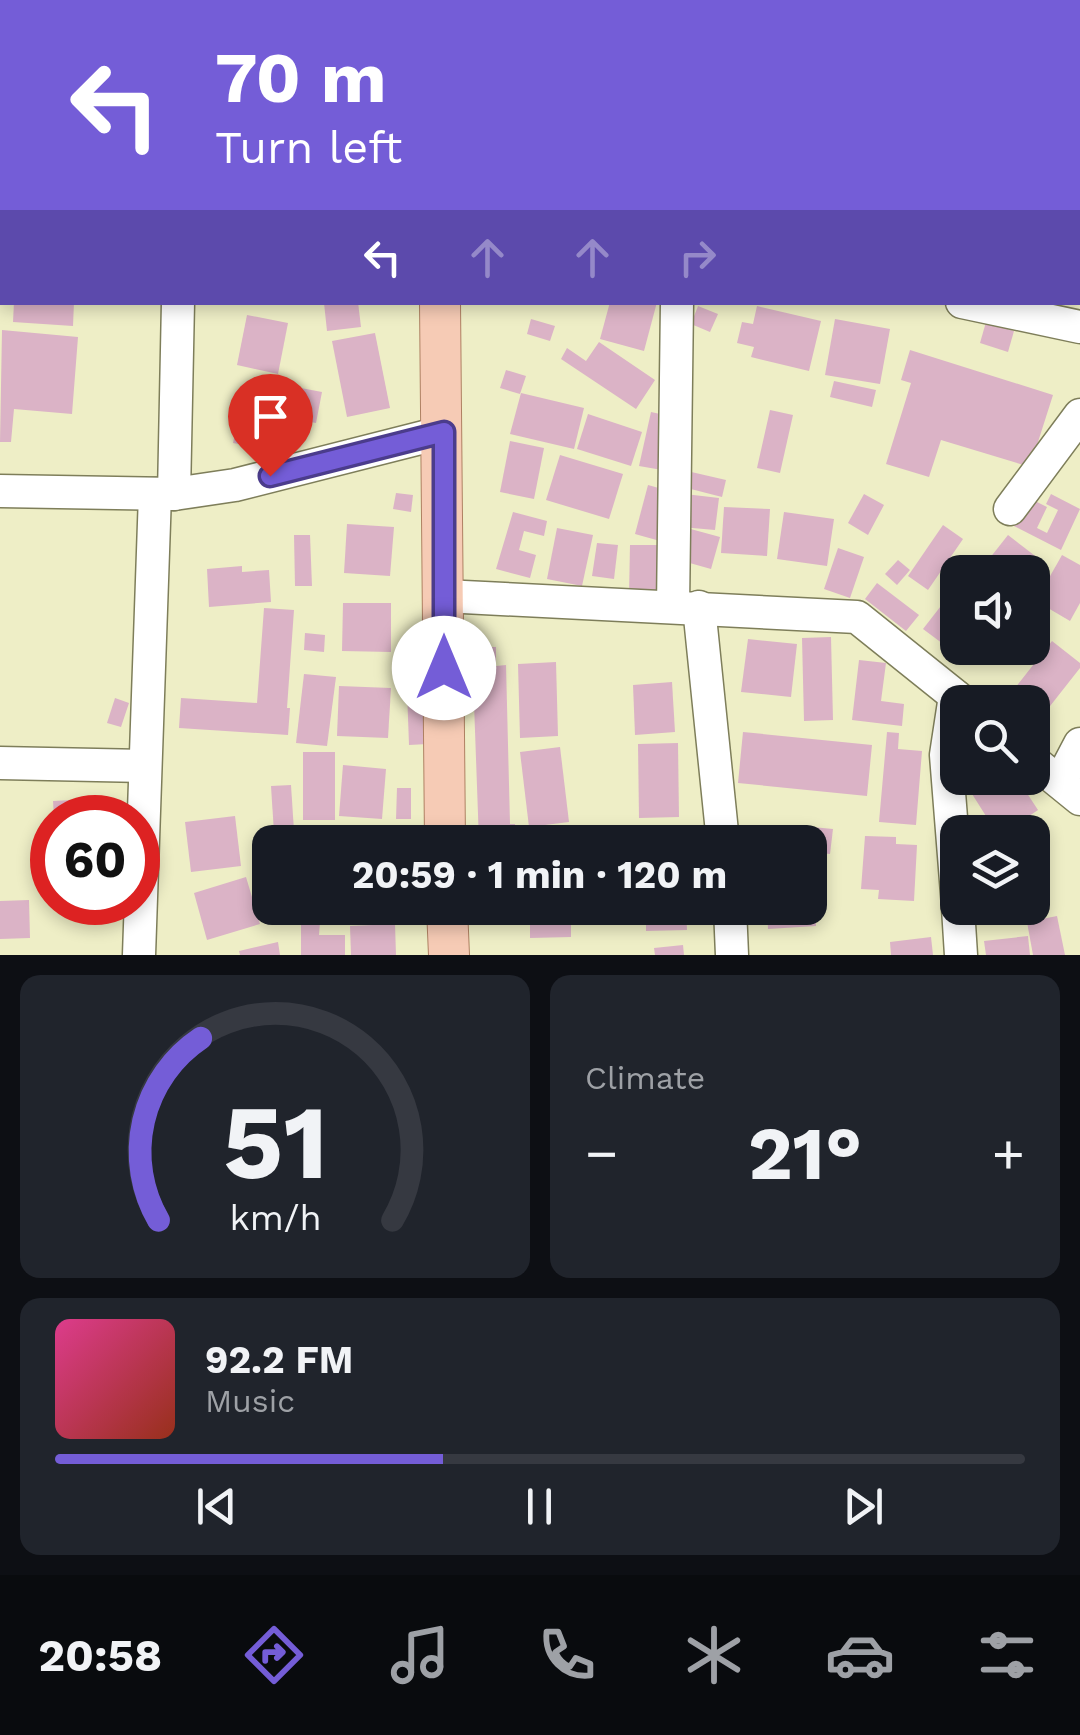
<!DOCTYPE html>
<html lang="en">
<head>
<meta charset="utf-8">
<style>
	:root { --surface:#171b24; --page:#20242c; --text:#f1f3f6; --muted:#9ea1a6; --line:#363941; --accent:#745dd7 }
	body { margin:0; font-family:"Work Sans",sans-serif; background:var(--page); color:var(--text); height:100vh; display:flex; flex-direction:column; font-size:38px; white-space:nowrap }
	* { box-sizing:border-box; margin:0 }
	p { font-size:32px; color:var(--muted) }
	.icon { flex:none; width:55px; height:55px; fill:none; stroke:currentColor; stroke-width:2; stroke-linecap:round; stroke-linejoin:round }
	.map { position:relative; height:955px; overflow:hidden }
	.details { display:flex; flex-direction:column; gap:20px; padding:20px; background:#0d0f14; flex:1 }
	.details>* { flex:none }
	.banner { position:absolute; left:0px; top:0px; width:1080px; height:305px; box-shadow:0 5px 15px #0003; background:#745dd7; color:#fff; overflow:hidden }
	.buttons { position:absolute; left:940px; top:555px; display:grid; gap:20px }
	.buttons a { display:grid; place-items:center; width:110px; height:110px; border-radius:20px; background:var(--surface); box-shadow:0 5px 15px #0003; font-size:50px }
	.speed { position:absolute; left:30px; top:795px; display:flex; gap:20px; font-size:50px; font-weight:700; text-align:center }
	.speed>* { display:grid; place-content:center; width:130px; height:130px; border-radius:50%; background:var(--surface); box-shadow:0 5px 15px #0003; line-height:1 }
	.speed .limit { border:15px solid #d22; background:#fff; color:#111 }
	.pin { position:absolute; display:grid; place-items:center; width:85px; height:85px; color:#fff; margin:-102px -42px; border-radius:50% 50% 50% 0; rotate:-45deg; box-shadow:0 0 10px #0007 }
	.pin .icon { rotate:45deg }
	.me { position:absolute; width:110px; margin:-55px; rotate:0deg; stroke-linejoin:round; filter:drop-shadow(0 0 8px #0008) }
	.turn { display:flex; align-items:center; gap:35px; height:210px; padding:0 50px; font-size:45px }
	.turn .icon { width:130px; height:130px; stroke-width:2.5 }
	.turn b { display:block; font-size:70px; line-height:85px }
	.lanes { display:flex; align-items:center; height:95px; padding:0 50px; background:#0003; justify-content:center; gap:50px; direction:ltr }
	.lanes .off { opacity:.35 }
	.big { font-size:75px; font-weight:700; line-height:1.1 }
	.details .widget { flex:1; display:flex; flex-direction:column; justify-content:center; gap:15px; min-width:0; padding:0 35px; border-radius:20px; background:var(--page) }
	.details .dial { align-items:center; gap:0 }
	.dial svg { height:260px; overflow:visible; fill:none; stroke:var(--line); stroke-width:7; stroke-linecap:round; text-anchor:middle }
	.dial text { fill:var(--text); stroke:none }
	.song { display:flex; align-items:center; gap:30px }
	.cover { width:120px; height:120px; border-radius:15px; background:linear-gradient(135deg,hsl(330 70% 55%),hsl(10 70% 35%)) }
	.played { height:10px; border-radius:5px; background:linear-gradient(90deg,var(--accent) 40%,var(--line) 40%) }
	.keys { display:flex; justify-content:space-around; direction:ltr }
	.heat { display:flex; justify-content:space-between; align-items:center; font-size:55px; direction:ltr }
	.details .tiles { flex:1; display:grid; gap:20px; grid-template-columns:1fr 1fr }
	.widget:last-child { grid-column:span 2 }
	.trip { position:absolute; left:252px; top:825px; width:575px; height:100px; border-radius:20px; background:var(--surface); box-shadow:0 5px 15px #0003; font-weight:700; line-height:100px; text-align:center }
	.tabs { display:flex; height:160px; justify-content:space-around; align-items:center; background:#090b0e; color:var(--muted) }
	.tabs .icon { width:70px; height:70px }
	.tabs .on { color:var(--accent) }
	.tabs b { font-size:45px; color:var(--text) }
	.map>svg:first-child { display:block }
</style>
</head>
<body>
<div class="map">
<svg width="1080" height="955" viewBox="0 0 1080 955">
	<rect width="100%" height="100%" fill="#eeeec6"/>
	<!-- building -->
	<g fill="#dbb3c6">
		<polygon points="14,302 74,302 73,326 13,322"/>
		<polygon points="358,302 361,327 327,331 324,303"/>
		<polygon points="610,302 657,302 644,351 600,339"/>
		<polygon points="698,306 718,314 710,332 691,324"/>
		<polygon points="757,306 821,321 809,371 751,357 754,347 737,343 742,322 753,324"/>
		<polygon points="247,315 288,323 278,374 237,365"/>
		<polygon points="531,319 555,326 550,341 527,334"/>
		<polygon points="835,319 890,329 880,384 825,375"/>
		<polygon points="986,322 1014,331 1008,352 980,343"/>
		<polygon points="2,330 78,337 72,414 14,409 11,442 0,442"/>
		<polygon points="375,333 390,408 347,417 332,341"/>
		<polygon points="599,342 655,380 636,409 561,359 567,348 586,361"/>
		<polygon points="910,350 1053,395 1030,467 941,440 929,477 886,464 911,383 901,380"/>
		<polygon points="506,370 526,376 520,394 500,388"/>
		<polygon points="264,381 322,392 316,423 281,417 285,394 263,389"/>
		<polygon points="834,381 876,390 872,407 830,397"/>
		<polygon points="236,393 282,402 273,450 233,443 239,414 233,413"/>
		<polygon points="521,393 584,408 574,449 510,434"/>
		<polygon points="770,410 793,415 780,473 757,468"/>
		<polygon points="651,412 674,417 662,470 639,466"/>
		<polygon points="588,414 642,432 631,466 577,449"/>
		<polygon points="510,441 544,448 534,499 500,492"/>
		<polygon points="560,455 623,474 609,519 546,500"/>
		<polygon points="687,471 726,480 722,497 683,487"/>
		<polygon points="648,485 673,492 660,541 635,534"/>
		<polygon points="396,493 413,495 411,512 393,509"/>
		<polygon points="685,494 719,498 715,530 681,527"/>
		<polygon points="864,494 884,505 868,535 848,523"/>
		<polygon points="1051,494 1080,509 1061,550 1012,525 1027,497 1047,507 1037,528 1047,533 1058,510 1046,504"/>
		<polygon points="724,507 770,509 767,556 721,553"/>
		<polygon points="513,512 547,521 544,536 524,531 519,550 536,555 530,578 496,569"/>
		<polygon points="784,512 834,519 827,566 777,559"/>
		<polygon points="347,524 394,527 390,576 344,573"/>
		<polygon points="943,525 963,539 928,590 908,576"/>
		<polygon points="557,528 593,535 582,586 547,579"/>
		<polygon points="687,528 720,537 711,569 679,560"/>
		<polygon points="294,535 310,535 312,586 295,586"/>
		<polygon points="1008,535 1043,562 1035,572 988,572 982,568"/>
		<polygon points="597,543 618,545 614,579 592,576"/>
		<polygon points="630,545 668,545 667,597 629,596"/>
		<polygon points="838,548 864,557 850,598 824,589"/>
		<polygon points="1062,555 1080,565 1080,603 1070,621 1036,601"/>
		<polygon points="898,560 910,570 897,585 885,574"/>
		<polygon points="242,566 242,572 269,570 271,602 209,607 207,569"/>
		<polygon points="877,583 919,615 906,631 865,599"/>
		<polygon points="958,584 958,648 977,648 966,661 923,629"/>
		<polygon points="343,603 391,603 391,652 342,651"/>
		<polygon points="264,608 294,610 287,708 290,708 288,735 179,728 181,698 257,703"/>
		<polygon points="305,633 325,635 324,652 304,650"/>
		<polygon points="831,637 833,720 804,721 802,638"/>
		<polygon points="748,639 797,644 791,697 741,692"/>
		<polygon points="1052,641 1080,663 1080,668 1032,729 1032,702 1004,702"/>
		<polygon points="472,647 496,647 496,666 506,665 510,824 515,824 516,842 479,842"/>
		<polygon points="859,660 886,663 881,701 904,704 902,726 852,720"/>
		<polygon points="556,662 558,736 520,738 518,664"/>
		<polygon points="304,674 336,677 327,746 296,743"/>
		<polygon points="672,682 675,732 635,735 633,685"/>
		<polygon points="339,686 391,688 388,738 337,736"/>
		<polygon points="425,689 428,744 409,745 407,690"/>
		<polygon points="115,698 129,703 121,727 107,723"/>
		<polygon points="743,732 872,745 867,796 738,783"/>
		<polygon points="887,732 899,733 898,749 922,751 916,825 879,822"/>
		<polygon points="678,743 679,817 639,818 638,744"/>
		<polygon points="560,747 569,822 529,827 520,752"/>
		<rect x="303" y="752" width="32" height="68"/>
		<polygon points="343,765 386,769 382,819 339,816"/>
		<polygon points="962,778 1017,778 1038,810 1014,826 1011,822 996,832"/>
		<polygon points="291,785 294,831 274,833 271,786"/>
		<polygon points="397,788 411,788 411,819 396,819"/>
		<polygon points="114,798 115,818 54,818 53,801"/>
		<polygon points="235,816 241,866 191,872 185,822"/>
		<polygon points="812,827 833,829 830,854 810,852"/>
		<polygon points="865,836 896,837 896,844 917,845 914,901 878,899 879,890 861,889"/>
		<polygon points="40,844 52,845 52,884 38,883"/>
		<polygon points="810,871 814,871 816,926 768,929 767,908 810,908"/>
		<polygon points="246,877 260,924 207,940 194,893"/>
		<polygon points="29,900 30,938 0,939 0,901"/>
		<polygon points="530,908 571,908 571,937 530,938"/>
		<polygon points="646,908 686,908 687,930 646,931"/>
		<polygon points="1057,916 1065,955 1033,955 1027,922"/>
		<polygon points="301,921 320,922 319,935 345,935 345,955 301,955"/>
		<polygon points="395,924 396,955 351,955 350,926"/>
		<polygon points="1028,936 1030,955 986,955 984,941"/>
		<polygon points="931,937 933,955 891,955 890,942"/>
		<polygon points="278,942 280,955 240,955 239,951"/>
		<polygon points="683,945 684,955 655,955 654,948"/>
	</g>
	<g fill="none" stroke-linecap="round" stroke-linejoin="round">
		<defs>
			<g id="minor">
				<polyline points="642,0 650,2"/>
				<polyline points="704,0 705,2"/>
				<polyline points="192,2 192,0"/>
				<polyline points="1078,93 1080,97"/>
				<polyline points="0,167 2,167"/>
				<polyline points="962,302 1080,327"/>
				<polyline points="0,491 174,494 235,485 444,432"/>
				<polyline points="174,494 178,302"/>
				<polyline points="1010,509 1080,415"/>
				<polyline points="444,596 857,617 963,702"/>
				<polyline points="673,607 677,302"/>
				<polyline points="699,607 723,842"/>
				<polyline points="955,696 946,755 958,906"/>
				<polyline points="1032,760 1080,799"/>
				<polyline points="0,763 145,766"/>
				<polyline points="1060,782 1080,744"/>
				<polyline points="730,908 732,955"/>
				<polyline points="958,908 961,955"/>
				<polyline points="139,955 155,494"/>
			</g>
			<g id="major">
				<polyline points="457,2 457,0"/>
				<polyline points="440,302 445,842"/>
				<polyline points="447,908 449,955"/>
			</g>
		</defs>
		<!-- minor casing -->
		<use href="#minor" stroke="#7e7e5a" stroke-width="35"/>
		<!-- major casing -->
		<use href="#major" stroke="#af8163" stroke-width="42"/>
		<!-- minor -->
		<use href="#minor" stroke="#fff" stroke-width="32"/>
		<!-- major -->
		<use href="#major" stroke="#f6cbb5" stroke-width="40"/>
	</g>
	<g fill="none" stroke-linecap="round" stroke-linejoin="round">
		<defs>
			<polyline id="route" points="270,476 444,432 444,668"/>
		</defs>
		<!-- route casing -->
		<use href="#route" stroke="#4b3c8c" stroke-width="25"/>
		<!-- route -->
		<use href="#route" stroke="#745dd7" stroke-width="18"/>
	</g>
</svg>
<div class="buttons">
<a><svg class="icon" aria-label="sound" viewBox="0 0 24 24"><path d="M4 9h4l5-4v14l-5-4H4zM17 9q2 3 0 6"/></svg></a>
<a><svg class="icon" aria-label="search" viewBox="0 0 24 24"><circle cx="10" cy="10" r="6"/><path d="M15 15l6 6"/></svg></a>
<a><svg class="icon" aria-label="layers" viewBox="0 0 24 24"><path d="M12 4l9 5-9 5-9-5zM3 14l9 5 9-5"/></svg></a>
</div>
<div class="speed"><div class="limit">60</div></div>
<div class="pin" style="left:270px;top:476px;background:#d93025"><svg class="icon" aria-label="arrive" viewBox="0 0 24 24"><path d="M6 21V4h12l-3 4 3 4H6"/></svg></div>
<svg class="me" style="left:444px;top:668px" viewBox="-20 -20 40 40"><circle r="19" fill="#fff"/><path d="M0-13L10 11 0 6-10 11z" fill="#745dd7"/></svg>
<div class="trip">20:59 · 1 min · 120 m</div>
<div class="banner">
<div class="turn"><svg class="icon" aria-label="left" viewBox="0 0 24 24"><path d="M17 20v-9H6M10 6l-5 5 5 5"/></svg><div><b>70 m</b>Turn left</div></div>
<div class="lanes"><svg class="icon" aria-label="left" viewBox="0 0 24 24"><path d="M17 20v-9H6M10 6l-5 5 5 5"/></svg><svg class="icon off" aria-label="ahead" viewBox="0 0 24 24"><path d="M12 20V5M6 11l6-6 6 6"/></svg><svg class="icon off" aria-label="ahead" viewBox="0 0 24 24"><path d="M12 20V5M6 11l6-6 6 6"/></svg><svg class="icon off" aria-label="right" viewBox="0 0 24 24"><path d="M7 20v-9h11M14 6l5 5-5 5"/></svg></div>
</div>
</div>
<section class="details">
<div class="tiles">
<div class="widget dial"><svg viewBox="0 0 100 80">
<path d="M14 69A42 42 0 1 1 86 69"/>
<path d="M14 69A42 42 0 0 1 27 13" stroke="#745dd7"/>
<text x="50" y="56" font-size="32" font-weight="700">51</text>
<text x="50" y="72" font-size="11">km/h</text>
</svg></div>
<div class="widget"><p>Climate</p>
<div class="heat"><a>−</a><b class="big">21°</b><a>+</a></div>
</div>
<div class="widget">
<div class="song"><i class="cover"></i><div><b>92.2 FM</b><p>Music</p></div></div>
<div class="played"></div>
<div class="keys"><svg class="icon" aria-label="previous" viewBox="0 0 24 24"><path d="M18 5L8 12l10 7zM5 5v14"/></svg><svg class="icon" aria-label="pause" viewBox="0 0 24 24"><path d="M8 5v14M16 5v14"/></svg><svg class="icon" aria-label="next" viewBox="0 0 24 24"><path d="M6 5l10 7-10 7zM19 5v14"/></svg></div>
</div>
</div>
</section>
<nav class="tabs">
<b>20:58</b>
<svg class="icon on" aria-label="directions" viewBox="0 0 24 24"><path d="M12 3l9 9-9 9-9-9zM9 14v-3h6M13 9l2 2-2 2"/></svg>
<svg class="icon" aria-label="music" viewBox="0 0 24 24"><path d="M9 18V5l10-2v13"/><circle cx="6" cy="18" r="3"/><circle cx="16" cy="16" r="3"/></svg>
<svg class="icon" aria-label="phone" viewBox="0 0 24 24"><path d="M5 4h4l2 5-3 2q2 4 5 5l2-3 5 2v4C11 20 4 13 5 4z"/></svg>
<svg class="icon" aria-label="climate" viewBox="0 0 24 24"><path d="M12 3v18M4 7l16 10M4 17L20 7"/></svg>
<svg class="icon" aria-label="car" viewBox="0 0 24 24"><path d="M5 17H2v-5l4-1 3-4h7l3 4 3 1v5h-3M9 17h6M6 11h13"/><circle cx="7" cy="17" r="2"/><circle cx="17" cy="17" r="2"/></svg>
<svg class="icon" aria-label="filters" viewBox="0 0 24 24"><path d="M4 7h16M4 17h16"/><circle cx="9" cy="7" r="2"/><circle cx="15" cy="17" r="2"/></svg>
</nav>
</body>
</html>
